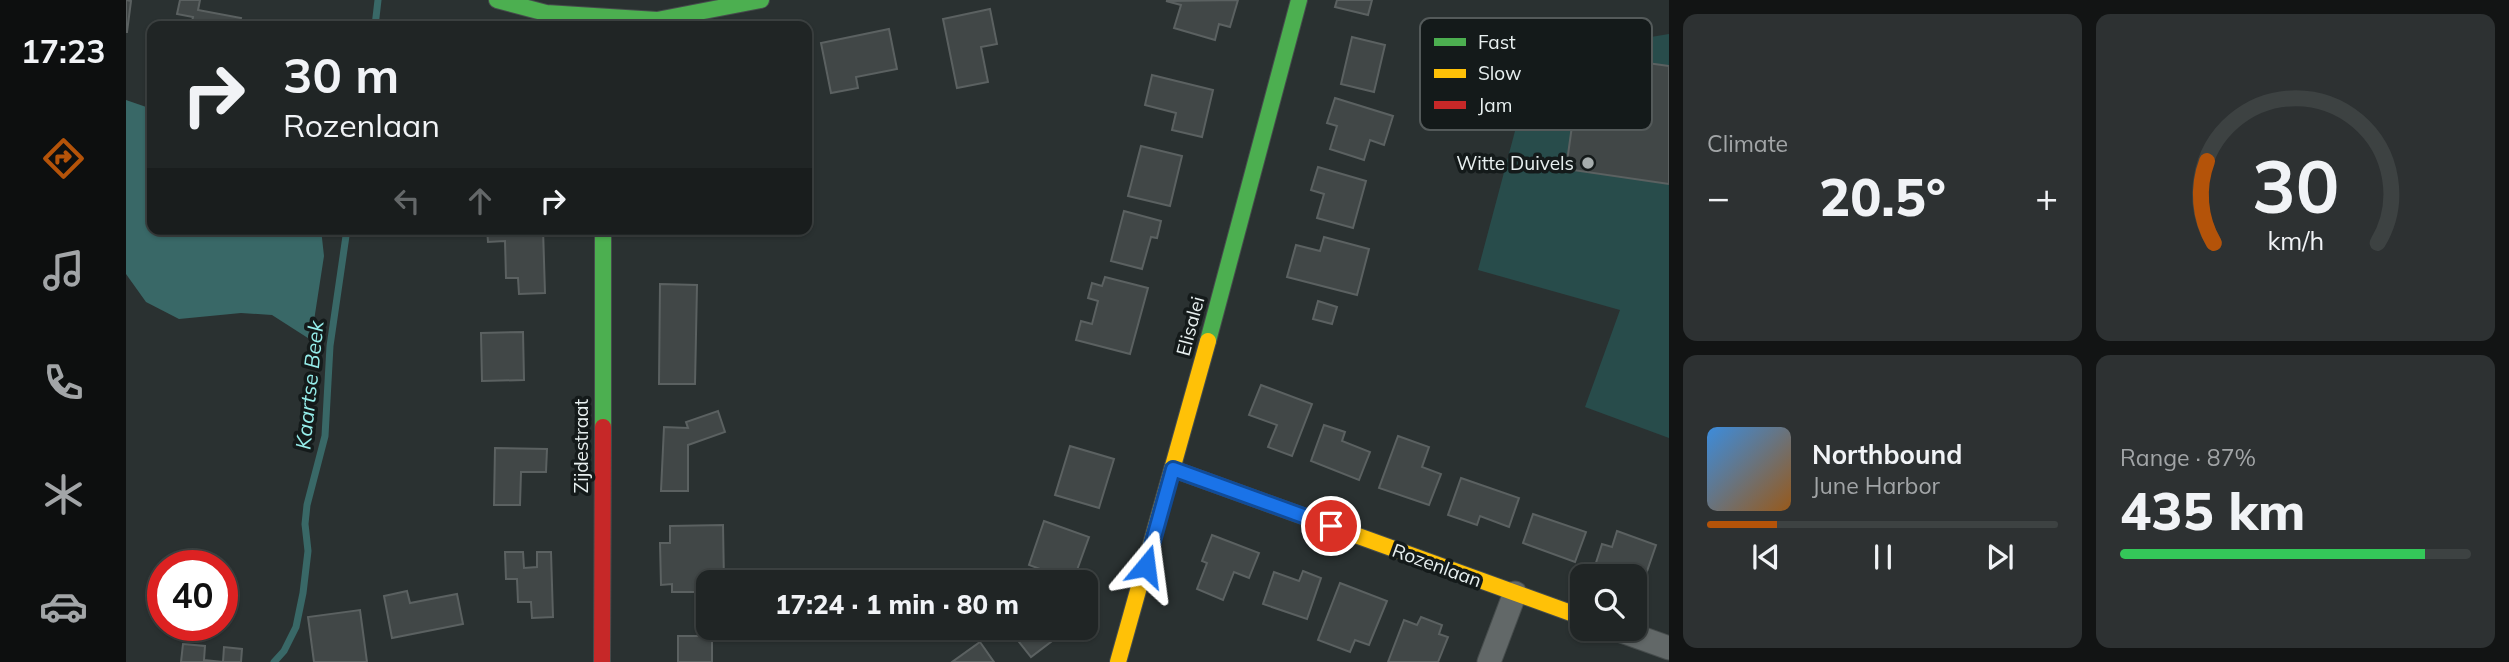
<!DOCTYPE html>
<html lang="en">
<head>
<meta charset="utf-8">
<style>
	:root { --surface:#202525; --page:#2d3132; --text:#f1f3f6; --muted:#a2a5a7; --line:#3d4242; --accent:#b45309 }
	body { margin:0; font-family:Mulish,sans-serif; background:var(--page); color:var(--text); height:100vh; display:flex; flex-direction:column; font-size:26px; white-space:nowrap }
	* { box-sizing:border-box; margin:0 }
	p { font-size:23px; color:var(--muted) }
	.icon { flex:none; width:38px; height:38px; fill:none; stroke:currentColor; stroke-width:2; stroke-linecap:round; stroke-linejoin:round }
	.map { position:relative; flex:1; overflow:hidden }
	.sheet { display:flex; flex-direction:column; gap:14px; padding:14px; background:#121414; width:840px }
	.sheet>* { flex:none }
	.hud { position:absolute; left:21px; top:21px; width:665px; height:214px; border-radius:14px; box-shadow:0 2px 5px #0004,0 0 0 2px var(--line); background:#202525; color:var(--text); overflow:hidden }
	.controls { position:absolute; left:1444px; top:564px; display:grid; gap:14px }
	.controls a { display:grid; place-items:center; width:77px; height:77px; border-radius:14px; background:var(--surface); box-shadow:0 2px 5px #0004,0 0 0 2px var(--line); font-size:35px }
	.speed { position:absolute; left:21px; top:550px; display:flex; gap:14px; font-size:35px; font-weight:700; text-align:center }
	.speed>* { display:grid; place-content:center; width:91px; height:91px; border-radius:50%; background:var(--surface); box-shadow:0 2px 5px #0004,0 0 0 2px var(--line); line-height:1 }
	.speed .limit { border:10px solid #d22; background:#fff; color:#111 }
	.pin { position:absolute; display:grid; place-items:center; width:60px; height:60px; color:#fff; margin:-30px; border:4px solid #fff; border-radius:50%; box-shadow:0 2px 7px #0007 }
	.me { position:absolute; width:77px; margin:-38px; rotate:16deg; stroke-linejoin:round; filter:drop-shadow(0 0 5px #0008) }
	.turn { display:flex; align-items:center; gap:24px; height:147px; padding:0 21px; font-size:32px }
	.turn .icon { width:91px; height:91px; stroke-width:2.5 }
	.turn b { display:block; font-size:49px; line-height:60px }
	.lanes { display:flex; align-items:center; height:66px; padding:0 21px; background:#0003; justify-content:center; gap:35px; direction:ltr }
	.lanes .off { opacity:.35 }
	.big { font-size:52px; font-weight:800; line-height:1.1 }
	.sheet .widget { flex:1; display:flex; flex-direction:column; justify-content:center; gap:10px; min-width:0; padding:0 24px; border-radius:14px; background:var(--page) }
	.sheet .dial { align-items:center; gap:0 }
	.dial svg { height:182px; overflow:visible; fill:none; stroke:var(--line); stroke-width:7; stroke-linecap:round; text-anchor:middle }
	.dial text { fill:var(--text); stroke:none }
	.song { display:flex; align-items:center; gap:21px }
	.cover { width:84px; height:84px; border-radius:10px; background:linear-gradient(135deg,hsl(210 70% 55%),hsl(30 70% 35%)) }
	.played { height:7px; border-radius:4px; background:linear-gradient(90deg,var(--accent) 20%,var(--line) 20%) }
	.keys { display:flex; justify-content:space-around; direction:ltr }
	.heat { display:flex; justify-content:space-between; align-items:center; font-size:38px; direction:ltr }
	.charge { height:10px; border-radius:5px; background:linear-gradient(90deg,#34c759 87%,var(--line) 0) }
	.sheet .tiles { flex:1; display:grid; gap:14px; grid-template-columns:repeat(2,1fr) }
	.trip { position:absolute; left:570px; top:570px; width:402px; height:70px; border-radius:14px; background:var(--surface); box-shadow:0 2px 5px #0004,0 0 0 2px var(--line); font-weight:800; line-height:70px; text-align:center }
	main { display:flex; flex:1; min-height:0 }
	.menu { display:flex; flex-direction:column; width:126px; justify-content:space-around; align-items:center; background:#0d0f0f; color:var(--muted) }
	.menu .icon { width:49px; height:49px }
	.menu .current { color:var(--accent) }
	.menu b { font-size:32px; color:var(--text) }
	.map>svg:first-child { display:block }
</style>
</head>
<body>
<main>
<nav class="menu">
<b>17:23</b>
<svg class="icon current" aria-label="directions" viewBox="0 0 24 24"><path d="M12 3l9 9-9 9-9-9zM9 14v-3h6M13 9l2 2-2 2"/></svg>
<svg class="icon" aria-label="music" viewBox="0 0 24 24"><path d="M9 18V5l10-2v13"/><circle cx="6" cy="18" r="3"/><circle cx="16" cy="16" r="3"/></svg>
<svg class="icon" aria-label="phone" viewBox="0 0 24 24"><path d="M5 4h4l2 5-3 2q2 4 5 5l2-3 5 2v4C11 20 4 13 5 4z"/></svg>
<svg class="icon" aria-label="climate" viewBox="0 0 24 24"><path d="M12 3v18M4 7l16 10M4 17L20 7"/></svg>
<svg class="icon" aria-label="car" viewBox="0 0 24 24"><path d="M5 17H2v-5l4-1 3-4h7l3 4 3 1v5h-3M9 17h6M6 11h13"/><circle cx="7" cy="17" r="2"/><circle cx="17" cy="17" r="2"/></svg>
</nav>
<div class="map">
<svg width="1543" height="662" viewBox="0 0 1543 662">
	<rect width="100%" height="100%" fill="#2a3131"/>
	<!-- green -->
	<polygon fill="#284c4b" points="1543,34 1543,438 1459,407 1494,310 1352,270 1409,56"/>
	<!-- water -->
	<polygon fill="#396867" points="0,100 26,109 26,229 195,229 198,256 185,340 146,315 115,313 53,319 20,302 0,274"/>
	<g fill="none" stroke-linecap="round" stroke-linejoin="round">
		<!-- stream -->
		<g stroke="#396867" stroke-width="7">
			<polyline points="249,26 252,0"/>
			<polyline points="148,662 158,651 170,627 177,593 182,551 179,524 181,505 199,436 204,346 221,229"/>
		</g>
	</g>
	<!-- building -->
	<g fill="#414747" stroke="#5b6161" stroke-width="2">
		<polygon points="0,0 5,1 1,32 0,32"/>
		<polygon points="54,0 74,0 72,10 115,18 113,26 65,26 67,17 51,14"/>
		<polygon points="1112,0 1104,27 1093,24 1089,40 1048,28 1055,5 1040,1"/>
		<polygon points="1211,0 1246,0 1242,15 1209,7"/>
		<polygon points="864,9 871,44 855,47 862,82 831,88 817,19"/>
		<polygon points="763,29 771,69 730,77 732,88 705,93 695,43"/>
		<polygon points="1226,37 1259,45 1248,92 1215,84"/>
		<polygon points="1456,54 1543,66 1543,184 1440,169"/>
		<polygon points="1026,75 1087,90 1076,137 1046,130 1050,113 1019,105"/>
		<polygon points="1209,98 1267,116 1258,145 1244,140 1238,160 1204,149 1211,126 1201,123"/>
		<polygon points="1015,146 1056,156 1044,206 1002,196"/>
		<polygon points="1192,167 1240,181 1227,228 1191,218 1198,194 1185,190"/>
		<polygon points="998,211 1035,221 1031,238 1025,237 1016,269 985,261"/>
		<polygon points="361,229 417,229 419,293 393,294 392,278 380,278 379,241 362,242"/>
		<polygon points="536,229 574,229 574,234 536,235"/>
		<polygon points="1198,237 1243,249 1231,295 1161,277 1170,245 1194,251"/>
		<polygon points="979,277 1022,288 1004,354 950,340 955,321 966,324 972,301 962,298 966,283 976,286"/>
		<polygon points="534,284 571,285 569,384 533,384"/>
		<polygon points="1192,301 1211,307 1206,324 1187,319"/>
		<polygon points="397,332 398,380 356,381 355,333"/>
		<polygon points="1135,385 1186,404 1166,456 1142,447 1151,425 1123,415"/>
		<polygon points="592,411 599,432 562,445 562,491 535,491 538,427 562,428 560,422"/>
		<polygon points="1198,425 1219,432 1216,441 1244,452 1233,480 1185,461"/>
		<polygon points="1272,436 1303,447 1296,467 1315,474 1303,505 1253,488"/>
		<polygon points="944,446 988,459 973,508 929,495"/>
		<polygon points="369,448 421,449 420,472 395,472 394,505 368,505"/>
		<polygon points="1335,478 1393,498 1383,527 1354,516 1351,525 1322,515"/>
		<polygon points="1407,514 1460,532 1449,562 1397,543"/>
		<polygon points="918,521 963,537 947,581 903,565"/>
		<polygon points="597,525 598,582 583,582 583,592 546,592 546,584 535,585 534,543 544,543 544,526"/>
		<polygon points="1491,531 1530,545 1518,580 1496,572 1494,576 1488,576 1468,569 1476,544 1486,547"/>
		<polygon points="1086,535 1133,553 1123,578 1108,572 1097,600 1071,589 1081,563 1076,561"/>
		<polygon points="379,552 397,552 398,568 411,567 411,552 425,552 427,617 406,618 405,602 392,602 391,579 380,579"/>
		<polygon points="1177,571 1195,578 1181,619 1137,604 1148,572 1173,581"/>
		<polygon points="1214,583 1261,601 1243,645 1229,640 1224,652 1192,640"/>
		<polygon points="281,591 284,603 331,594 337,624 266,638 258,596"/>
		<polygon points="234,610 241,662 188,662 182,617"/>
		<polygon points="1295,617 1316,625 1313,634 1322,637 1312,662 1262,662 1278,620 1291,625"/>
		<polygon points="882,628 922,628 930,638 905,657"/>
		<rect x="552" y="636" width="34" height="26"/>
		<polygon points="854,642 868,662 826,662"/>
		<polygon points="57,644 79,646 78,660 97,662 98,647 116,649 115,662 55,662"/>
	</g>
	<g fill="none" stroke-linecap="round" stroke-linejoin="round">
		<defs>
			<g id="street">
				<polyline points="1487,628 1543,648"/>
				<polyline points="1363,662 1389,593"/>
			</g>
			<g id="fast">
				<polyline points="371,0 420,13 531,20 635,0"/>
				<polyline points="1082,341 1173,0"/>
				<polyline points="477,427 477,229"/>
			</g>
			<g id="slow">
				<polyline points="1047,469 1456,617"/>
				<polyline points="992,662 1082,341"/>
			</g>
			<polyline id="jam" points="476,662 477,427"/>
		</defs>
		<!-- street casing -->
		<use href="#street" stroke="#464c4c" stroke-width="25"/>
		<!-- fast casing -->
		<use href="#fast" stroke="#464c4c" stroke-width="18"/>
		<!-- slow casing -->
		<use href="#slow" stroke="#464c4c" stroke-width="18"/>
		<!-- jam casing -->
		<use href="#jam" stroke="#464c4c" stroke-width="18"/>
		<!-- street -->
		<use href="#street" stroke="#626868" stroke-width="23"/>
		<!-- fast -->
		<use href="#fast" stroke="#4caf50" stroke-width="16"/>
		<!-- slow -->
		<use href="#slow" stroke="#ffc107" stroke-width="16"/>
		<!-- jam -->
		<use href="#jam" stroke="#c62828" stroke-width="16"/>
	</g>
	<g fill="none" stroke-linecap="round" stroke-linejoin="round">
		<defs>
			<polyline id="route" points="1020,566 1047,469 1205,526"/>
		</defs>
		<!-- route casing -->
		<use href="#route" stroke="#114b97" stroke-width="18"/>
		<!-- route -->
		<use href="#route" stroke="#1a73e8" stroke-width="12"/>
	</g>
	<!-- markers -->
	<circle fill="#a6adad" stroke="#141a1a" stroke-width="2.5" cx="1462" cy="163" r="7"/>
	<g text-anchor="middle" dominant-baseline="central" stroke-width="7" stroke-linejoin="round" paint-order="stroke">
		<!-- poi labels -->
		<g font-size="19" fill="#e8f0f0" stroke="#141a1a" text-anchor="end">
			<text x="1448" y="163">Witte Duivels</text>
		</g>
		<!-- street labels -->
		<g font-size="19" fill="#e8f0f0" stroke="#141a1a">
			<text transform="translate(1064 326) rotate(-75)">Elisalei</text>
			<text transform="translate(455 446) rotate(-90)">Zijdestraat</text>
			<text transform="translate(1311 565) rotate(20)">Rozenlaan</text>
		</g>
		<!-- water labels -->
		<g font-size="21" font-style="italic" fill="#96eeeb" stroke="#141a1a">
			<text transform="translate(183 385) rotate(-84)">Kaartse Beek</text>
		</g>
	</g>
	<!-- legend -->
	<rect x="1294" y="18" width="232" height="112" rx="10" fill="#141a1a" stroke="#545a5a" stroke-width="2"/>
	<rect x="1308" y="38" width="32" height="8" fill="#4caf50"/>
	<rect x="1308" y="69" width="32" height="9" fill="#ffc107"/>
	<rect x="1308" y="101" width="32" height="8" fill="#c62828"/>
	<g font-size="19" fill="#e8f0f0">
		<text x="1352" y="49">Fast</text>
		<text x="1352" y="80">Slow</text>
		<text x="1352" y="112">Jam</text>
	</g>
</svg>
<div class="controls">
<a><svg class="icon" aria-label="search" viewBox="0 0 24 24"><circle cx="10" cy="10" r="6"/><path d="M15 15l6 6"/></svg></a>
</div>
<div class="speed"><div class="limit">40</div></div>
<div class="pin" style="left:1205px;top:526px;background:#d93025"><svg class="icon" aria-label="arrive" viewBox="0 0 24 24"><path d="M6 21V4h12l-3 4 3 4H6"/></svg></div>
<svg class="me" style="left:1020px;top:566px" viewBox="-20 -20 40 40"><path d="M0-17L14 15 0 8-14 15z" fill="#1a73e8" stroke="#fff" stroke-width="4"/></svg>
<div class="trip">17:24 · 1 min · 80 m</div>
<div class="hud">
<div class="turn"><svg class="icon" aria-label="right" viewBox="0 0 24 24"><path d="M7 20v-9h11M14 6l5 5-5 5"/></svg><div><b>30 m</b>Rozenlaan</div></div>
<div class="lanes"><svg class="icon off" aria-label="left" viewBox="0 0 24 24"><path d="M17 20v-9H6M10 6l-5 5 5 5"/></svg><svg class="icon off" aria-label="ahead" viewBox="0 0 24 24"><path d="M12 20V5M6 11l6-6 6 6"/></svg><svg class="icon" aria-label="right" viewBox="0 0 24 24"><path d="M7 20v-9h11M14 6l5 5-5 5"/></svg></div>
</div>
</div>
<section class="sheet">
<div class="tiles">
<div class="widget"><p>Climate</p>
<div class="heat"><a>−</a><b class="big">20.5°</b><a>+</a></div>
</div>
<div class="widget dial"><svg viewBox="0 0 100 80">
<path d="M14 69A42 42 0 1 1 86 69"/>
<path d="M14 69A42 42 0 0 1 11 33" stroke="#b45309"/>
<text x="50" y="56" font-size="32" font-weight="700">30</text>
<text x="50" y="72" font-size="11">km/h</text>
</svg></div>
<div class="widget">
<div class="song"><i class="cover"></i><div><b>Northbound</b><p>June Harbor</p></div></div>
<div class="played"></div>
<div class="keys"><svg class="icon" aria-label="previous" viewBox="0 0 24 24"><path d="M18 5L8 12l10 7zM5 5v14"/></svg><svg class="icon" aria-label="pause" viewBox="0 0 24 24"><path d="M8 5v14M16 5v14"/></svg><svg class="icon" aria-label="next" viewBox="0 0 24 24"><path d="M6 5l10 7-10 7zM19 5v14"/></svg></div>
</div>
<div class="widget"><p>Range · 87%</p><b class="big">435 km</b><div class="charge"></div></div>
</div>
</section>
</main>
</body>
</html>
